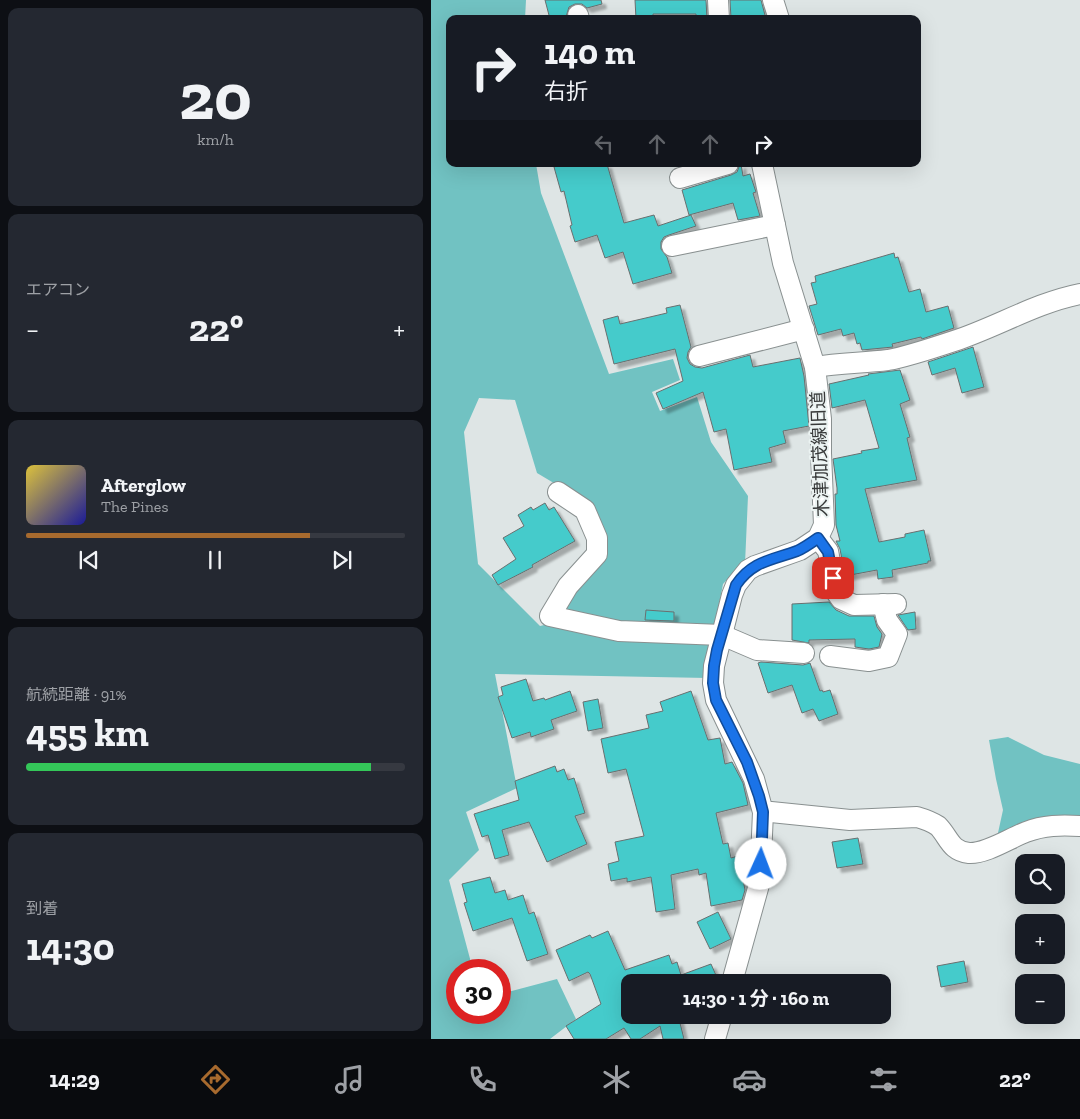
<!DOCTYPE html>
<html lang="ja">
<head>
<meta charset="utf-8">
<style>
	:root { --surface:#171b24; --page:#242831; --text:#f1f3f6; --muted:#9ea1a6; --line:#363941; --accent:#a76a2e }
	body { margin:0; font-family:"Zilla Slab","Noto Sans JP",serif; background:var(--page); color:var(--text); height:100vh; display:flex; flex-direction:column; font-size:19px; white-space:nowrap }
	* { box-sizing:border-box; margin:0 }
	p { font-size:16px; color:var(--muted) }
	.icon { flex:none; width:28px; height:28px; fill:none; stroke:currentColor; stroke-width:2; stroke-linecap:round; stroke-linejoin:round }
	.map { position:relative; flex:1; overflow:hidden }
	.sheet { display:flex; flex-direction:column; gap:8px; padding:8px; background:#0d0f14; width:431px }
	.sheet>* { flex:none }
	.guide { position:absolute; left:15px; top:15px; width:475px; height:152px; border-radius:10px; box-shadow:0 5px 20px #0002; background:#171b24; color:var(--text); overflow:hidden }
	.buttons { position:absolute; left:584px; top:854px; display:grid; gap:10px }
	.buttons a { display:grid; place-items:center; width:50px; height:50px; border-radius:10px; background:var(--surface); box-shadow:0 5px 20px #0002; font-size:25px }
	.speed { position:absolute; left:15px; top:959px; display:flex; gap:10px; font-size:25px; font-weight:700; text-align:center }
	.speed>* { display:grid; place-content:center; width:65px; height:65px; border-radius:50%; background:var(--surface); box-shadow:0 5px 20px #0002; line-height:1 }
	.speed .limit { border:8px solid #d22; background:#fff; color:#111 }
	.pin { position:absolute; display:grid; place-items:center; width:42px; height:42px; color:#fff; margin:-21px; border-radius:10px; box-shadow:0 2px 8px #0006 }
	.me { position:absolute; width:55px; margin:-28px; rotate:2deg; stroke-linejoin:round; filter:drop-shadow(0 0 4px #0008) }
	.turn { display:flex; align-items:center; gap:18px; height:105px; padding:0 15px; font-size:22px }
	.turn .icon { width:65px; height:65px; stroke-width:2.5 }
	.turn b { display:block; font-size:35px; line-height:42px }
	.lanes { display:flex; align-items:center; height:48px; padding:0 15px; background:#0003; justify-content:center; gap:25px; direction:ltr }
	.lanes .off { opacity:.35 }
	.big { font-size:38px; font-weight:700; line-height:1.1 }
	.sheet .widget { flex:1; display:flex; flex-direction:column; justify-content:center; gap:8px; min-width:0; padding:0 18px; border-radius:10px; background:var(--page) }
	.sheet .dial { align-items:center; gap:0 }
	.dial b { font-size:65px; line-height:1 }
	.song { display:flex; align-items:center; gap:15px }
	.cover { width:60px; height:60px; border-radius:8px; background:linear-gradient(135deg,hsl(50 70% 55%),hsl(240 70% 35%)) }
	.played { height:5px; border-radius:2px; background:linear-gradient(90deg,var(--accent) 75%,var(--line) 75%) }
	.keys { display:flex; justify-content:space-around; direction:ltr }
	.heat { display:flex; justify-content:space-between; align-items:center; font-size:28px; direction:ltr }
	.charge { height:8px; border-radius:4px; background:linear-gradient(90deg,#34c759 91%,var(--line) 0) }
	.trip { position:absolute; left:190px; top:974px; width:270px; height:50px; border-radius:10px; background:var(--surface); box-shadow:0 5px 20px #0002; font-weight:700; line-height:50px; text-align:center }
	.dock { display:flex; height:80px; justify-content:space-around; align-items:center; background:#090b0e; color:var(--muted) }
	.dock .icon { width:35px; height:35px }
	.dock .selected { color:var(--accent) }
	.dock b { font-size:22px; color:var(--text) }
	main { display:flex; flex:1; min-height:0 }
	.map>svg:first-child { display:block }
</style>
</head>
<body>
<main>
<section class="sheet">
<div class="widget dial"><b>20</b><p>km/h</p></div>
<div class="widget"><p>エアコン</p>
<div class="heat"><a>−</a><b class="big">22°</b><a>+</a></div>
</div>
<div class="widget">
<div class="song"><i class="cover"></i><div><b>Afterglow</b><p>The Pines</p></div></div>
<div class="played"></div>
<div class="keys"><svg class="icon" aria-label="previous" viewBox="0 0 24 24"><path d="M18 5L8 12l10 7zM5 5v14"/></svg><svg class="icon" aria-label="pause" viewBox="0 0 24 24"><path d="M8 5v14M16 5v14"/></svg><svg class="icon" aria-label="next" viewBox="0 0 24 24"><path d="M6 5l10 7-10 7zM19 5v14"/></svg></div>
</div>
<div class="widget"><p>航続距離 · 91%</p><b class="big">455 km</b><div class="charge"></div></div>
<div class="widget"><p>到着</p><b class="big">14:30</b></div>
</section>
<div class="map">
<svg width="649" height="1039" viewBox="0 0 649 1039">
	<defs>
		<filter id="shadow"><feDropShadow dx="4.5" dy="4.5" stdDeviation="1" flood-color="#0004"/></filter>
	</defs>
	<rect width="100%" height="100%" fill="#dee5e5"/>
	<!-- green -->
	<g fill="#71c2c2" fill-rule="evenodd">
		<path d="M 0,0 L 95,0 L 94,19 L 19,19 L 19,164 L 105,164 L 110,193 L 178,374 L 242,359 L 249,380 L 221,392 L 229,411 L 266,397 L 280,442 L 317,496 L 314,564 L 307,568 L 292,584 L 278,657 L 277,678 L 64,674 L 86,788 L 35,812 L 48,850 L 18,880 L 42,970 L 26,970 L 26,1012 L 69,1012 L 69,994 L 126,979 L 145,1019 L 119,1039 L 0,1039 ZM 48,398 L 84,400 L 106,473 L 158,504 L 168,559 L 141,587 L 122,623 L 109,626 L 47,564 L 33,432 Z"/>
		<polygon points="577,737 613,755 649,764 649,823 565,842 572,810 565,779 558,740"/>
	</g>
	<!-- building -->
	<g fill="#45cbcb" stroke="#696f6f" filter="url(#shadow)">
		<polygon points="114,0 170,0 171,4 156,8 151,4 144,4 138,7 135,17 119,19"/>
		<polygon points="204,0 275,0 276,19 265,19 265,14 222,14 222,19 205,19"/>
		<polygon points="299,0 330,0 335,19 300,19"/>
		<polygon points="125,164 176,164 193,223 223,215 227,226 260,215 265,226 238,235 233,237 230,242 230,249 236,257 241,273 202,284 192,252 174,258 166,235 144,242 139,226 141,225 133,191 130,192 123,167 126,166"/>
		<polygon points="309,164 310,164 312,176 319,174 325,192 322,193 329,216 307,220 302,203 258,215 251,190 300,175 306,172"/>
		<polygon points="463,253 464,258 467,257 478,292 489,289 495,312 517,306 523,328 491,339 490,337 461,344 462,347 431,350 429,343 426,344 423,333 412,336 410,329 387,335 378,306 386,304 380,283 385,282 384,276"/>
		<polygon points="249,305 260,347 257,352 256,358 259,364 264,367 271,368 319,355 322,367 369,358 373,376 378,426 352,431 355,443 338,448 341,462 303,470 295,429 283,432 272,392 232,409 225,393 252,381 244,349 183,364 172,320 187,316 189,324 236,313 235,308"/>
		<polygon points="542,347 553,387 531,393 524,368 501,375 497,362"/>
		<polygon points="469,370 479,400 469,404 479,437 476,438 486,480 434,489 448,542 474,537 474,534 493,530 500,561 497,561 497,563 461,570 462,577 447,579 446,570 414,576 409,549 405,541 409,541 405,525 404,494 406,494 406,488 402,459 431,453 430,451 448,448 434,400 401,408 398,384 438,375 437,374"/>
		<polygon points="114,503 118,510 123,507 144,541 101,565 102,567 67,585 61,575 85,559 72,538 93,526 87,515 100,507 102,510"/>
		<polygon points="398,602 405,610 418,616 443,616 446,627 451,634 448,647 438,649 424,647 424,639 378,640 378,643 361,640 361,604"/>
		<polygon points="215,610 243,612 243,621 214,620"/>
		<polygon points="484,612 485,629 477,630 467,615"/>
		<polygon points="330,662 372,665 379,663 389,691 391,690 392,692 399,690 407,714 388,721 382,709 371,713 361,685 337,693 327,663"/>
		<polygon points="95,679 102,701 113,698 114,700 139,691 146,711 120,720 123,729 100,737 99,732 81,738 67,697 72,695 70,687"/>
		<polygon points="260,691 277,740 289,738 294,764 301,762 312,783 317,805 285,813 292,844 297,843 300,858 317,853 317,873 311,874 314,890 311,900 280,906 275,873 268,875 267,869 240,875 244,909 225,912 220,877 196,882 196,878 180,881 177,864 188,861 184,842 213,836 195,769 177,773 170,739 218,728 215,715 232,711 229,702"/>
		<polygon points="167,699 172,728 157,731 152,702"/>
		<polygon points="124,766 126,772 133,769 137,780 143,778 154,813 144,816 156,844 116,862 98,822 71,830 78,855 64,859 57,835 51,837 43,814 88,800 84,781"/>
		<polygon points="427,838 432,864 406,868 401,842"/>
		<polygon points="59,877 64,893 74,890 77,900 92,895 98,914 103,912 117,954 96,961 81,918 42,931 33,903 36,902 31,884"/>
		<polygon points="287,912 300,939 279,949 266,922"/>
		<polygon points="177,931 194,970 238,955 241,964 246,962 250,975 280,964 288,982 199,982 199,1015 247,1015 253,1039 232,1039 229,1026 209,1039 200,1039 193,1028 175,1039 143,1039 135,1026 170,1004 159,974 157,972 138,981 125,950 159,935 161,938"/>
		<polygon points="533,961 537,982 510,987 506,966"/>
	</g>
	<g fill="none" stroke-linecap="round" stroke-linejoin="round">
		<defs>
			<g id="minor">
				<polyline points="287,0 288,19"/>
				<polyline points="342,0 348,19"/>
				<polyline points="147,15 148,19"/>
				<polyline points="249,178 297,164"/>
				<polyline points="241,246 344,225"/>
				<polyline points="268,356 373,329"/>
				<path d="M 384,367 C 408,363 433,363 457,360 C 475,357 505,347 523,341 C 566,327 604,303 649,294"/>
				<polyline points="127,492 154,510 166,538 166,554 137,586 119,616 188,631 291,635 326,650 373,653"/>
				<polyline points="387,538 397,551 405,592 410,599 423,605 465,604"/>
				<polyline points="399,656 438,661 457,657 466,634 456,620 452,604"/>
				<path d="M 332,812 L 340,812 L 419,820 L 486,817 C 493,819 501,822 507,826 C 518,837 519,851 538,853 C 555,854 579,838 595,832 C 613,825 630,825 649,826"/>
				<polyline points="301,982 329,881 332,812 323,779 285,700 282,683 283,666 301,595 305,585 317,570 324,566 369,550 387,538 393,525 390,453 390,419 384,367 352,263 331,164"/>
				<polyline points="284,1039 291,1015"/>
			</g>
		</defs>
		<!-- minor casing -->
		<use href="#minor" stroke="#899090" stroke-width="22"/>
		<!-- minor -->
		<use href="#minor" stroke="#fff" stroke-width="20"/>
	</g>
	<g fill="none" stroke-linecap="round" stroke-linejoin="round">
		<defs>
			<path id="route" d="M 330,864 L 332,812 L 328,796 L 316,762 L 285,700 L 282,683 L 283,666 L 286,650 L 305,585 C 321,561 341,560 366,551 C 373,548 380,543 387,538 L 397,552 L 402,578"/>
		</defs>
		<!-- route casing -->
		<use href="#route" stroke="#114b97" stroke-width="12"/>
		<!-- route -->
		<use href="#route" stroke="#1a73e8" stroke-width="9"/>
	</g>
	<g text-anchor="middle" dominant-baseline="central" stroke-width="4" stroke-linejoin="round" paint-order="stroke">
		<!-- street labels -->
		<g font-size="18" fill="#373939" stroke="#ebf3f2">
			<text transform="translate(389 454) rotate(-92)">木津加茂線旧道</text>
		</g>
	</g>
</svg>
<div class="buttons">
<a><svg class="icon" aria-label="search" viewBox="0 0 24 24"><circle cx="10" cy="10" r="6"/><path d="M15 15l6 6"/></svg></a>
<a>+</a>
<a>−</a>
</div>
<div class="speed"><div class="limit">30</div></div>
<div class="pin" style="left:402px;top:578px;background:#d93025"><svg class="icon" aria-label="arrive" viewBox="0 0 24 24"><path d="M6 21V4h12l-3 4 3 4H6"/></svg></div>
<svg class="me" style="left:330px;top:864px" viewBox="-20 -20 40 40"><circle r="19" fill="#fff"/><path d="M0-13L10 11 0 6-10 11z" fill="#1a73e8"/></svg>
<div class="trip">14:30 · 1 分 · 160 m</div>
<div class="guide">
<div class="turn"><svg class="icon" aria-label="right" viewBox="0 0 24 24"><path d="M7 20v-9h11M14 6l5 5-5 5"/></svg><div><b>140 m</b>右折</div></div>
<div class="lanes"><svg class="icon off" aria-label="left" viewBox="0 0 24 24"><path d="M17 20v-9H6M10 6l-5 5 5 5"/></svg><svg class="icon off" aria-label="ahead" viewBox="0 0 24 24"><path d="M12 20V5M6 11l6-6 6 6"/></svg><svg class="icon off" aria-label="ahead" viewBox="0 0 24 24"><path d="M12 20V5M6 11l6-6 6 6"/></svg><svg class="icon" aria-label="right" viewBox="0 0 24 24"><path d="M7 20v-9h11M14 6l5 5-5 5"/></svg></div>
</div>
</div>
</main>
<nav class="dock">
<b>14:29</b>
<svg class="icon selected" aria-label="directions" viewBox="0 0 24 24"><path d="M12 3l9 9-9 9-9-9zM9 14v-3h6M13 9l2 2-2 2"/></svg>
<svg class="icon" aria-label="music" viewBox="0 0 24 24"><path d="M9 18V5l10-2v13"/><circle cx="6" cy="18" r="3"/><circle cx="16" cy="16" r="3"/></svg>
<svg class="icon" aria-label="phone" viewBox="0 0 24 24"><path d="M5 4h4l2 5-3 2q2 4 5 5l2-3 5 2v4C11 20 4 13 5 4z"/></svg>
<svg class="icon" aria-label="climate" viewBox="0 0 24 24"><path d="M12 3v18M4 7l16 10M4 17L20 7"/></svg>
<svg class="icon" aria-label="car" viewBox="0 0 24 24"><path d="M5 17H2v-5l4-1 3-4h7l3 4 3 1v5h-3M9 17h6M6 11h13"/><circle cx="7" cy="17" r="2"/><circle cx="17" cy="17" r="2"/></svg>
<svg class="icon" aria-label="filters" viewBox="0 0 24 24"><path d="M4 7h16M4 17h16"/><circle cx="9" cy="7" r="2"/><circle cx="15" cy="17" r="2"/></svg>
<b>22°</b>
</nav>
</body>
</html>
